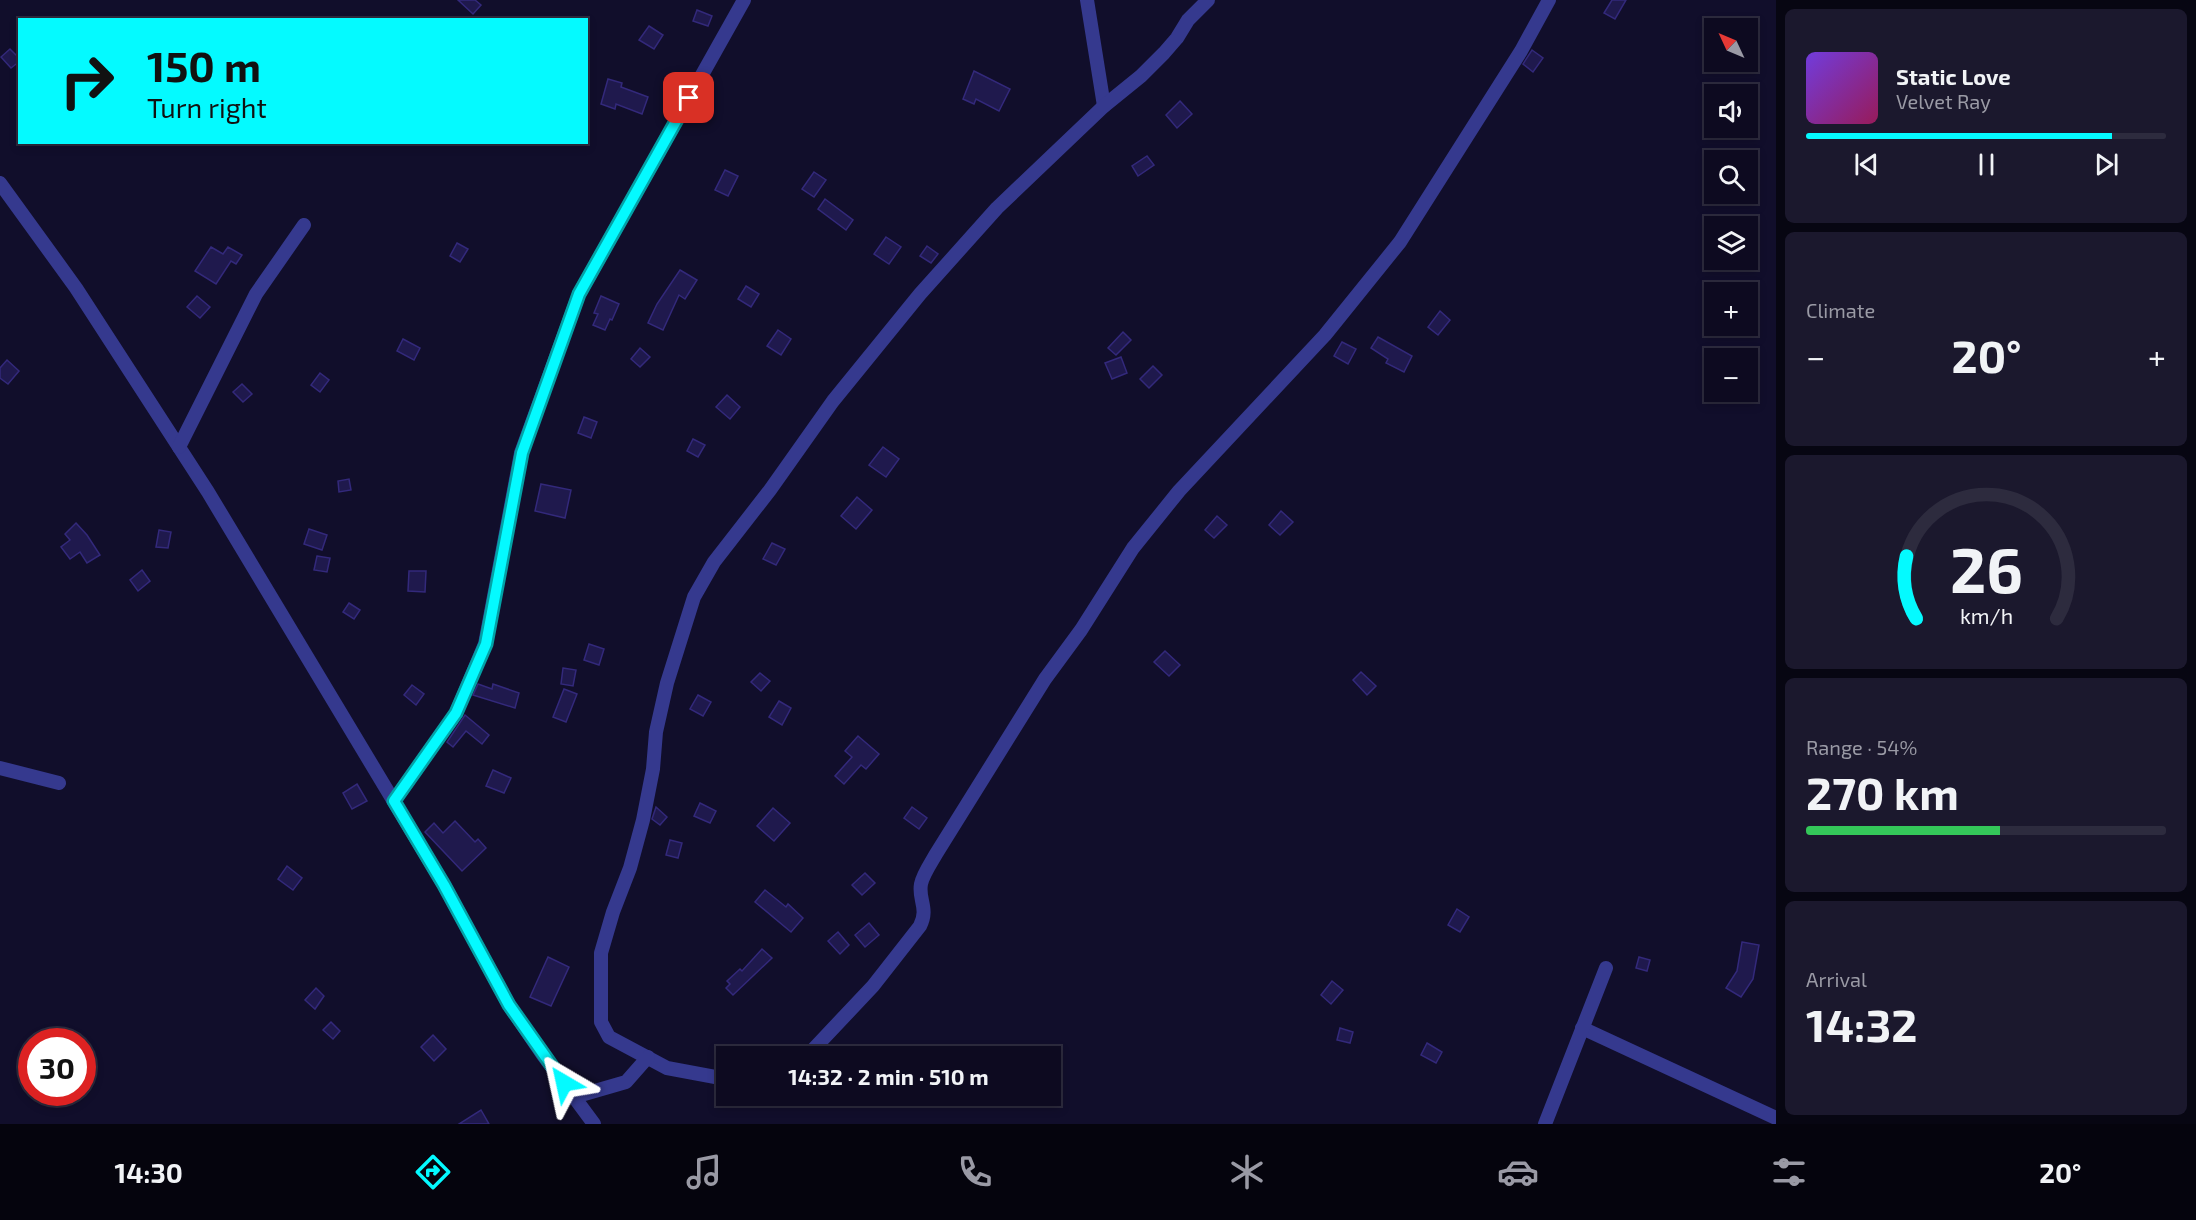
<!DOCTYPE html>
<html lang="en">
<head>
<meta charset="utf-8">
<style>
	:root { --surface:#0d0a20; --page:#1b182d; --text:#f1f3f6; --muted:#9a9aa5; --line:#2d2b3e; --accent:#04faff }
	body { margin:0; font-family:"Exo 2",sans-serif; background:var(--page); color:var(--text); height:100vh; display:flex; flex-direction:column; font-size:22px; white-space:nowrap }
	* { box-sizing:border-box; margin:0 }
	p { font-size:20px; color:var(--muted) }
	.icon { flex:none; width:33px; height:33px; fill:none; stroke:currentColor; stroke-width:2; stroke-linecap:round; stroke-linejoin:round }
	.map { position:relative; flex:1; overflow:hidden }
	.sheet { display:flex; flex-direction:column; gap:9px; padding:9px; background:#070612; width:420px }
	.sheet>* { flex:none }
	.banner { position:absolute; left:18px; top:18px; width:570px; height:126px; border-radius:0px; box-shadow:0 3px 9px #0003,0 0 0 2px var(--line); background:#04faff; color:#111; overflow:hidden }
	.needle { width:39px; rotate:314deg }
	.buttons { position:absolute; left:1704px; top:18px; display:grid; gap:12px }
	.buttons a { display:grid; place-items:center; width:54px; height:54px; border-radius:0px; background:var(--surface); box-shadow:0 3px 9px #0003,0 0 0 2px var(--line); font-size:30px }
	.speed { position:absolute; left:18px; top:1028px; display:flex; gap:12px; font-size:30px; font-weight:700; text-align:center }
	.speed>* { display:grid; place-content:center; width:78px; height:78px; border-radius:50%; background:var(--surface); box-shadow:0 3px 9px #0003,0 0 0 2px var(--line); line-height:1 }
	.speed .limit { border:9px solid #d22; background:#fff; color:#111 }
	.pin { position:absolute; display:grid; place-items:center; width:51px; height:51px; color:#fff; margin:-26px; border-radius:12px; box-shadow:0 3px 9px #0006 }
	.me { position:absolute; width:66px; margin:-33px; rotate:324deg; stroke-linejoin:round; filter:drop-shadow(0 0 4px #0008) }
	.turn { display:flex; align-items:center; gap:21px; height:126px; padding:0 30px; font-size:27px }
	.turn .icon { width:78px; height:78px; stroke-width:2.5 }
	.turn b { display:block; font-size:42px; line-height:51px }
	.big { font-size:45px; font-weight:700; line-height:1.1 }
	.sheet .widget { flex:1; display:flex; flex-direction:column; justify-content:center; gap:9px; min-width:0; padding:0 21px; border-radius:9px; background:var(--page) }
	.sheet .dial { align-items:center; gap:0 }
	.dial svg { height:156px; overflow:visible; fill:none; stroke:var(--line); stroke-width:7; stroke-linecap:round; text-anchor:middle }
	.dial text { fill:var(--text); stroke:none }
	.song { display:flex; align-items:center; gap:18px }
	.cover { width:72px; height:72px; border-radius:9px; background:linear-gradient(135deg,hsl(260 70% 55%),hsl(330 70% 35%)) }
	.played { height:6px; border-radius:3px; background:linear-gradient(90deg,var(--accent) 85%,var(--line) 85%) }
	.keys { display:flex; justify-content:space-around; direction:ltr }
	.heat { display:flex; justify-content:space-between; align-items:center; font-size:33px; direction:ltr }
	.charge { height:9px; border-radius:4px; background:linear-gradient(90deg,#34c759 54%,var(--line) 0) }
	.trip { position:absolute; left:716px; top:1046px; width:345px; height:60px; border-radius:0px; background:var(--surface); box-shadow:0 3px 9px #0003,0 0 0 2px var(--line); font-weight:700; line-height:60px; text-align:center }
	.menu { display:flex; height:96px; justify-content:space-around; align-items:center; background:#05040d; color:var(--muted) }
	.menu .icon { width:42px; height:42px }
	.menu .current { color:var(--accent) }
	.menu b { font-size:27px; color:var(--text) }
	main { display:flex; flex:1; min-height:0 }
	.map>svg:first-child { display:block }
</style>
</head>
<body>
<main>
<div class="map">
<svg width="1776" height="1124" viewBox="0 0 1776 1124">
	<rect width="100%" height="100%" fill="#110e2b"/>
	<!-- building -->
	<g fill="#1f194d" stroke="#33297b" stroke-width="1.5">
		<polygon points="458,0 475,0 481,5 473,14"/>
		<polygon points="1612,0 1626,0 1615,19 1604,13"/>
		<polygon points="697,10 712,16 708,26 693,21"/>
		<polygon points="649,26 663,35 654,49 639,40"/>
		<polygon points="10,49 20,59 20,61 11,68 1,57"/>
		<polygon points="1532,50 1543,58 1533,72 1523,64"/>
		<polygon points="974,71 1010,89 999,111 976,99 974,104 963,99"/>
		<polygon points="608,79 622,83 621,87 648,97 642,114 616,104 615,109 601,104"/>
		<polygon points="1180,101 1192,114 1177,128 1166,115"/>
		<polygon points="1147,156 1154,165 1138,176 1132,166"/>
		<polygon points="725,170 738,176 728,196 715,190"/>
		<polygon points="814,172 826,180 814,197 802,189"/>
		<polygon points="825,199 853,220 846,230 818,209"/>
		<polygon points="886,237 901,247 889,264 874,254"/>
		<polygon points="457,243 468,249 460,262 450,256"/>
		<polygon points="927,246 938,254 931,263 920,256"/>
		<polygon points="211,247 223,254 228,247 242,255 236,264 231,261 216,284 195,271"/>
		<polygon points="680,270 697,280 685,299 679,295 663,330 648,323 657,304"/>
		<polygon points="746,286 759,294 751,307 738,299"/>
		<polygon points="197,296 210,307 200,318 187,307"/>
		<polygon points="601,296 619,304 612,320 610,319 605,330 593,325 598,314 594,313"/>
		<polygon points="1440,311 1450,320 1438,335 1428,327"/>
		<polygon points="778,330 791,339 781,355 767,346"/>
		<polygon points="1123,332 1131,340 1116,355 1108,348"/>
		<polygon points="1378,337 1412,356 1404,372 1386,363 1388,359 1371,348"/>
		<polygon points="403,339 420,348 414,360 397,351"/>
		<polygon points="1342,342 1356,349 1348,364 1334,356"/>
		<polygon points="640,348 650,357 640,367 631,359"/>
		<polygon points="1121,357 1127,373 1112,379 1105,363"/>
		<polygon points="7,360 19,371 8,384 0,378 0,368"/>
		<polygon points="1153,366 1162,375 1149,388 1140,379"/>
		<polygon points="320,373 329,380 320,392 311,385"/>
		<polygon points="242,384 252,394 243,402 233,392"/>
		<polygon points="727,395 740,407 730,419 716,407"/>
		<polygon points="584,417 597,422 591,438 578,433"/>
		<polygon points="693,439 705,445 698,457 687,451"/>
		<polygon points="883,447 899,459 886,477 869,465"/>
		<polygon points="349,479 351,490 339,492 338,481"/>
		<polygon points="541,484 571,490 565,518 535,511"/>
		<polygon points="857,497 872,510 856,529 841,516"/>
		<polygon points="1281,511 1293,522 1280,535 1269,525"/>
		<polygon points="1217,516 1227,525 1214,538 1205,530"/>
		<polygon points="76,523 87,535 100,555 87,563 80,552 70,559 61,547 70,540 65,534"/>
		<polygon points="309,529 327,535 322,550 304,544"/>
		<polygon points="159,530 171,532 168,548 156,547"/>
		<polygon points="772,543 785,549 776,565 763,559"/>
		<polygon points="317,556 330,558 327,572 314,570"/>
		<polygon points="142,570 150,581 138,591 130,580"/>
		<polygon points="409,571 426,571 425,592 408,591"/>
		<polygon points="349,603 360,610 354,619 343,612"/>
		<polygon points="589,644 604,649 599,665 584,660"/>
		<polygon points="1165,651 1180,665 1169,676 1154,662"/>
		<polygon points="563,668 576,670 573,686 561,684"/>
		<polygon points="1361,672 1376,686 1367,695 1353,680"/>
		<polygon points="760,673 770,681 761,691 751,682"/>
		<polygon points="478,684 492,689 493,684 519,693 515,708 473,695"/>
		<polygon points="412,685 424,694 416,705 404,695"/>
		<polygon points="564,689 577,694 566,722 553,717"/>
		<polygon points="698,695 711,702 703,716 690,709"/>
		<polygon points="779,701 791,708 782,725 769,717"/>
		<polygon points="465,715 489,735 482,744 466,731 453,747 447,742"/>
		<polygon points="858,736 879,754 866,769 861,765 844,784 835,776 852,757 845,751"/>
		<polygon points="493,770 511,778 504,793 486,786"/>
		<polygon points="357,784 367,801 352,809 343,793"/>
		<polygon points="700,803 716,811 710,823 694,816"/>
		<polygon points="656,807 667,817 660,825 652,819"/>
		<polygon points="912,807 927,818 919,829 904,818"/>
		<polygon points="773,808 790,823 774,841 757,826"/>
		<polygon points="455,821 475,842 478,839 486,848 462,871 425,832 434,823 443,833"/>
		<polygon points="670,840 682,843 678,858 666,855"/>
		<polygon points="287,866 302,878 293,890 278,879"/>
		<polygon points="865,873 875,883 862,895 852,885"/>
		<polygon points="765,890 786,907 788,904 803,918 791,932 755,902"/>
		<polygon points="1457,909 1469,917 1460,932 1448,925"/>
		<polygon points="869,923 879,935 865,947 855,935"/>
		<polygon points="838,932 849,945 840,954 828,941"/>
		<polygon points="1742,942 1759,945 1753,979 1741,997 1726,988 1737,971"/>
		<polygon points="762,949 772,958 733,995 726,988 730,984 727,981 740,969 742,971"/>
		<polygon points="548,957 569,967 551,1006 530,997"/>
		<polygon points="1639,957 1650,960 1647,971 1636,968"/>
		<polygon points="1332,981 1343,990 1331,1004 1321,995"/>
		<polygon points="316,988 324,996 315,1009 305,1000"/>
		<polygon points="331,1022 340,1031 333,1039 323,1030"/>
		<polygon points="1340,1028 1353,1032 1350,1043 1337,1040"/>
		<polygon points="433,1035 446,1049 434,1061 421,1047"/>
		<polygon points="1427,1043 1442,1052 1436,1063 1421,1055"/>
		<polygon points="481,1110 489,1124 459,1124"/>
	</g>
	<g fill="none" stroke-linecap="round" stroke-linejoin="round">
		<!-- minor -->
		<g stroke="#35398e" stroke-width="14">
			<polyline points="1087,0 1104,106"/>
			<polyline points="0,183 76,288 208,492 444,885 509,1005 543,1055 594,1124"/>
			<polyline points="179,447 256,294 304,225"/>
			<polyline points="0,768 59,783"/>
			<polyline points="394,801 456,713 485,644 521,453 579,294 744,0"/>
			<polyline points="1582,1028 1776,1118"/>
			<path d="M 807,1056 L 873,986 L 920,926 C 929,908 918,900 921,884 C 923,874 931,863 936,854 L 1045,679 L 1081,630 L 1133,548 L 1179,491 L 1325,335 L 1400,242 L 1521,51 L 1549,0"/>
			<polyline points="726,1079 667,1068 609,1037 601,1022 601,953 613,912 630,868 643,820 653,769 656,732 667,683 694,597 714,562 770,490 833,401 920,294 997,208 1104,106 1141,76 1164,53 1177,38 1188,20 1208,0"/>
			<polyline points="574,1097 626,1082 648,1057"/>
			<polyline points="1545,1124 1606,968"/>
		</g>
	</g>
	<g fill="none" stroke-linecap="round" stroke-linejoin="round">
		<defs>
			<polyline id="route" points="564,1083 509,1005 444,885 394,801 456,713 486,644 522,453 579,294 689,98"/>
		</defs>
		<!-- route casing -->
		<use href="#route" stroke="#03a2a6" stroke-width="15"/>
		<!-- route -->
		<use href="#route" stroke="#04faff" stroke-width="10"/>
	</g>
</svg>
<div class="buttons">
<a><svg class="needle" viewBox="-14 -14 28 28"><path d="M0-13l5 13h-10z" fill="#e53935"/><path d="M0 13l5-13h-10z" fill="#9a9aa5"/></svg></a>
<a><svg class="icon" aria-label="sound" viewBox="0 0 24 24"><path d="M4 9h4l5-4v14l-5-4H4zM17 9q2 3 0 6"/></svg></a>
<a><svg class="icon" aria-label="search" viewBox="0 0 24 24"><circle cx="10" cy="10" r="6"/><path d="M15 15l6 6"/></svg></a>
<a><svg class="icon" aria-label="layers" viewBox="0 0 24 24"><path d="M12 4l9 5-9 5-9-5zM3 14l9 5 9-5"/></svg></a>
<a>+</a>
<a>−</a>
</div>
<div class="speed"><div class="limit">30</div></div>
<div class="pin" style="left:689px;top:98px;background:#d93025"><svg class="icon" aria-label="arrive" viewBox="0 0 24 24"><path d="M6 21V4h12l-3 4 3 4H6"/></svg></div>
<svg class="me" style="left:564px;top:1083px" viewBox="-20 -20 40 40"><path d="M0-17L14 15 0 8-14 15z" fill="#04faff" stroke="#fff" stroke-width="4"/></svg>
<div class="trip">14:32 · 2 min · 510 m</div>
<div class="banner">
<div class="turn"><svg class="icon" aria-label="right" viewBox="0 0 24 24"><path d="M7 20v-9h11M14 6l5 5-5 5"/></svg><div><b>150 m</b>Turn right</div></div>
</div>
</div>
<section class="sheet">
<div class="widget">
<div class="song"><i class="cover"></i><div><b>Static Love</b><p>Velvet Ray</p></div></div>
<div class="played"></div>
<div class="keys"><svg class="icon" aria-label="previous" viewBox="0 0 24 24"><path d="M18 5L8 12l10 7zM5 5v14"/></svg><svg class="icon" aria-label="pause" viewBox="0 0 24 24"><path d="M8 5v14M16 5v14"/></svg><svg class="icon" aria-label="next" viewBox="0 0 24 24"><path d="M6 5l10 7-10 7zM19 5v14"/></svg></div>
</div>
<div class="widget"><p>Climate</p>
<div class="heat"><a>−</a><b class="big">20°</b><a>+</a></div>
</div>
<div class="widget dial"><svg viewBox="0 0 100 80">
<path d="M14 69A42 42 0 1 1 86 69"/>
<path d="M14 69A42 42 0 0 1 9 37" stroke="#04faff"/>
<text x="50" y="56" font-size="32" font-weight="700">26</text>
<text x="50" y="72" font-size="11">km/h</text>
</svg></div>
<div class="widget"><p>Range · 54%</p><b class="big">270 km</b><div class="charge"></div></div>
<div class="widget"><p>Arrival</p><b class="big">14:32</b></div>
</section>
</main>
<nav class="menu">
<b>14:30</b>
<svg class="icon current" aria-label="directions" viewBox="0 0 24 24"><path d="M12 3l9 9-9 9-9-9zM9 14v-3h6M13 9l2 2-2 2"/></svg>
<svg class="icon" aria-label="music" viewBox="0 0 24 24"><path d="M9 18V5l10-2v13"/><circle cx="6" cy="18" r="3"/><circle cx="16" cy="16" r="3"/></svg>
<svg class="icon" aria-label="phone" viewBox="0 0 24 24"><path d="M5 4h4l2 5-3 2q2 4 5 5l2-3 5 2v4C11 20 4 13 5 4z"/></svg>
<svg class="icon" aria-label="climate" viewBox="0 0 24 24"><path d="M12 3v18M4 7l16 10M4 17L20 7"/></svg>
<svg class="icon" aria-label="car" viewBox="0 0 24 24"><path d="M5 17H2v-5l4-1 3-4h7l3 4 3 1v5h-3M9 17h6M6 11h13"/><circle cx="7" cy="17" r="2"/><circle cx="17" cy="17" r="2"/></svg>
<svg class="icon" aria-label="filters" viewBox="0 0 24 24"><path d="M4 7h16M4 17h16"/><circle cx="9" cy="7" r="2"/><circle cx="15" cy="17" r="2"/></svg>
<b>20°</b>
</nav>
</body>
</html>
